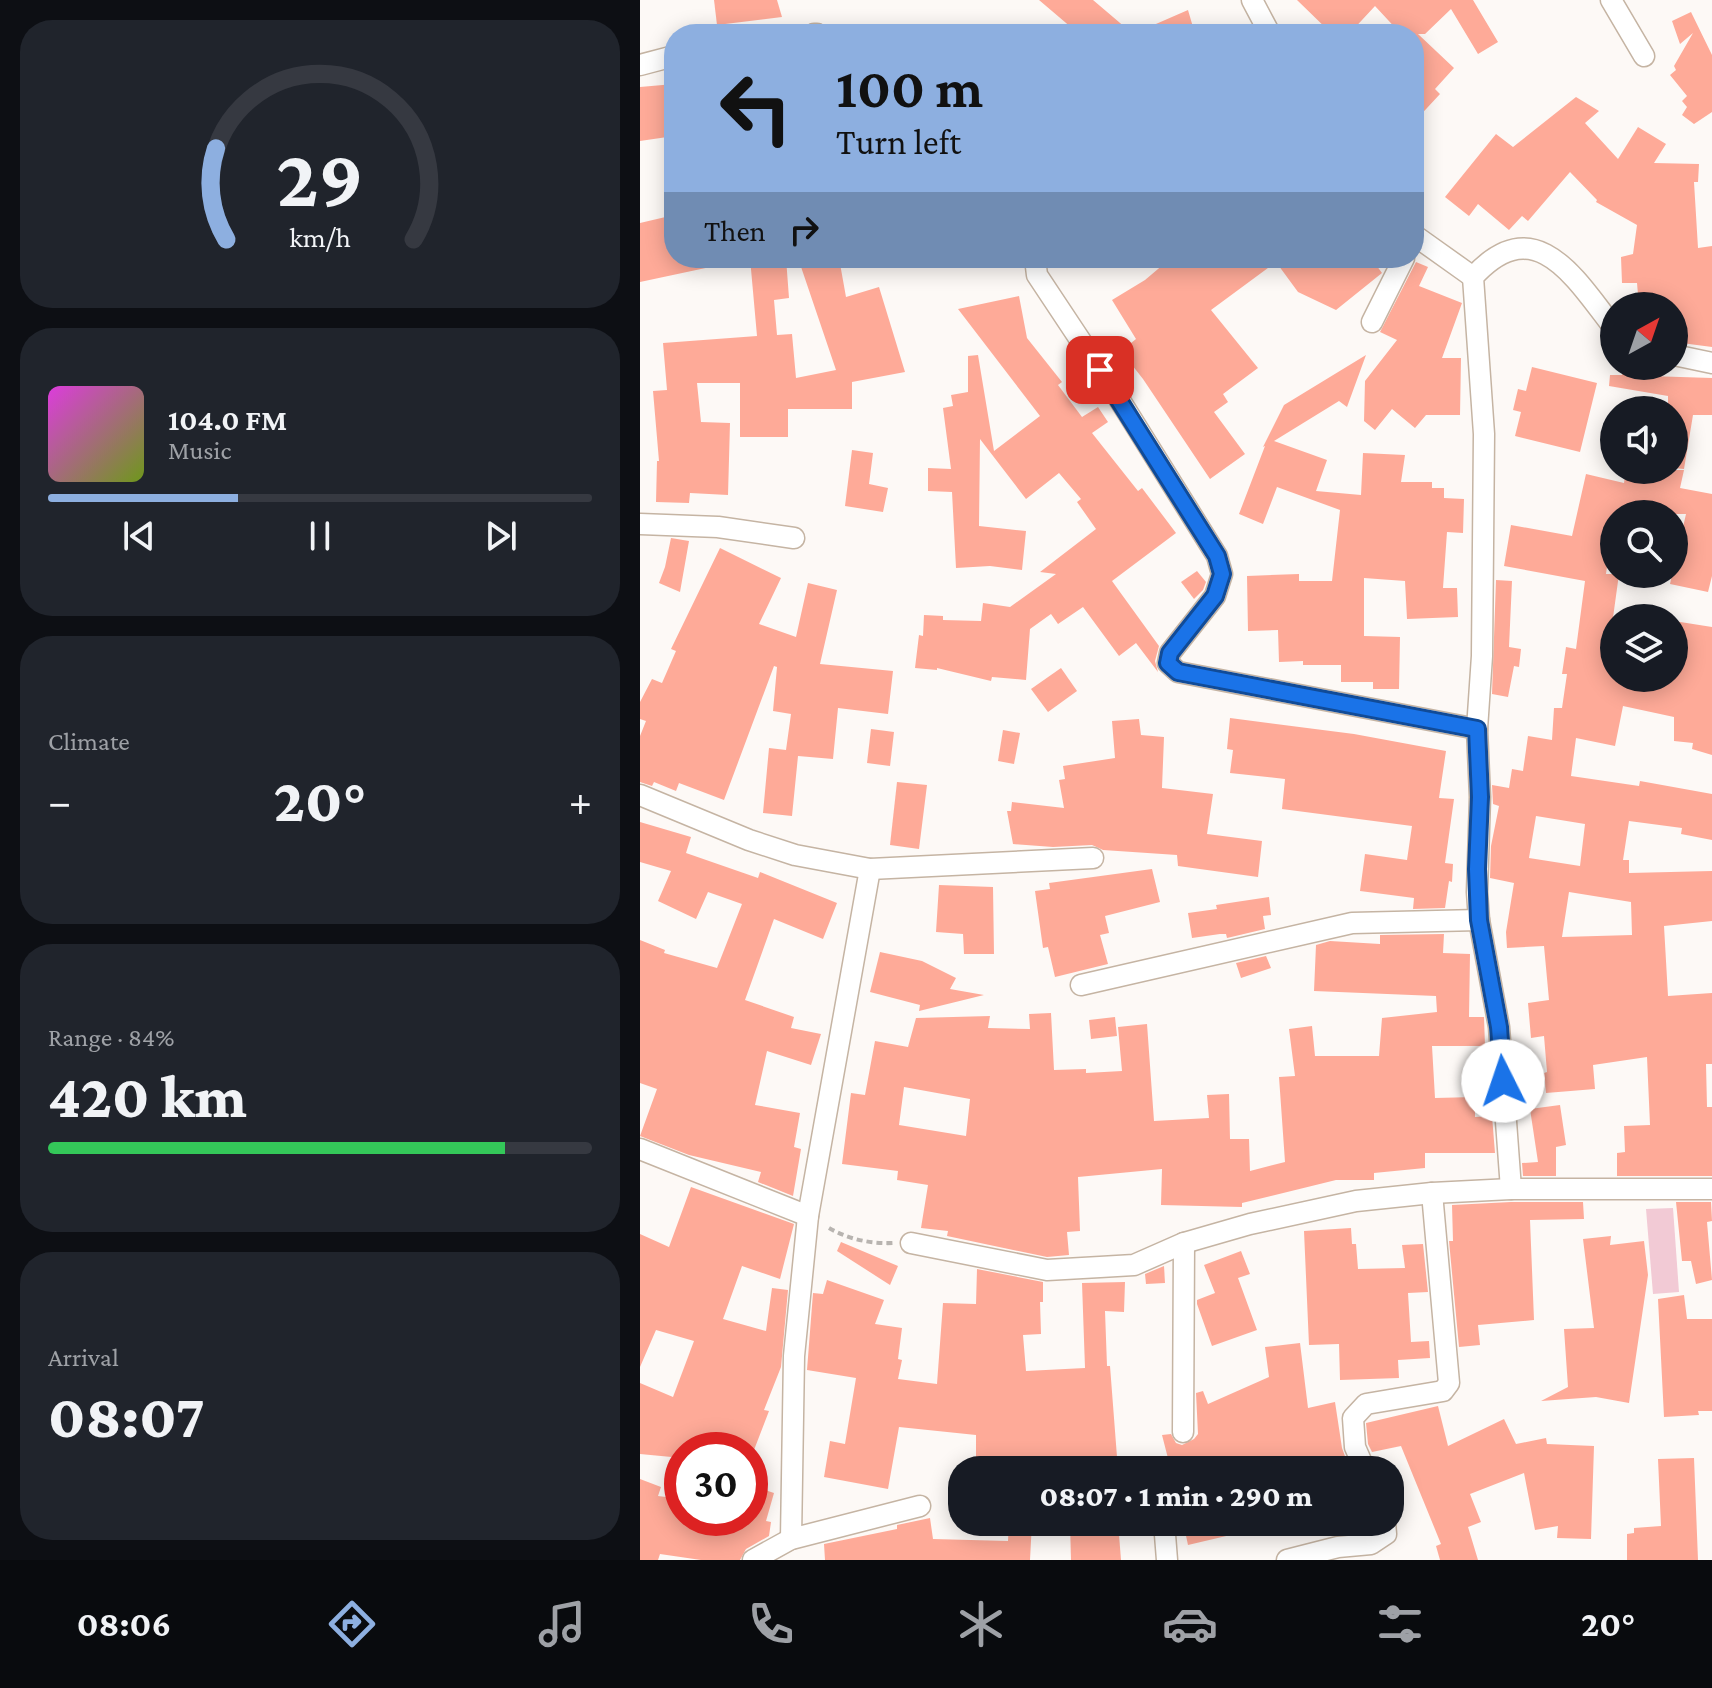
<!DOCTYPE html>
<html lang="en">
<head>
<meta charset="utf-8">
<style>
	:root { --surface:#171b24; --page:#20242c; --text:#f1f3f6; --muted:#9ea1a6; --line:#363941; --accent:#8dafe0 }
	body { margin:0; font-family:"Crimson Pro",serif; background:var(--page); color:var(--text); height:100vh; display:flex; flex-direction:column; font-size:30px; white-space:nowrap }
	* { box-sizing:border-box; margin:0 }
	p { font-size:26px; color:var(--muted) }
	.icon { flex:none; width:44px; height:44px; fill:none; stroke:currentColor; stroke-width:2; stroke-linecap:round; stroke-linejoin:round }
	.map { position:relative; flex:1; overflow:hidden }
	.drawer { display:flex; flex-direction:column; gap:20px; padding:20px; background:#0d0f14; width:640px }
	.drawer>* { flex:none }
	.guide { position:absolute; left:24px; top:24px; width:760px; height:244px; border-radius:32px; box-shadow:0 4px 20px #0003; background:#8dafe0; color:#111; overflow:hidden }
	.needle { width:52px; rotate:40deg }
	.tools { position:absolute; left:960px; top:292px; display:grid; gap:16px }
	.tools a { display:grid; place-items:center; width:88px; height:88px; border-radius:50%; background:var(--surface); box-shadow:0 4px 20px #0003; font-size:40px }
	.speed { position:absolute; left:24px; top:1432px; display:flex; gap:16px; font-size:40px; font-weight:700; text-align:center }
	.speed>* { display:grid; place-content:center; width:104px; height:104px; border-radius:50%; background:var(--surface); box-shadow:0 4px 20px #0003; line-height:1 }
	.speed .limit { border:12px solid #d22; background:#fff; color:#111 }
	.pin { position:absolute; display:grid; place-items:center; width:68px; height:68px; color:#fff; margin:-34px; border-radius:16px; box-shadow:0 4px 12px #0006 }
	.me { position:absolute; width:88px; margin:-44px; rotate:356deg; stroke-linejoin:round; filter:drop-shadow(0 0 6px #0008) }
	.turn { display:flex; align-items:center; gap:28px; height:168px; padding:0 40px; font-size:36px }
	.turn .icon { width:104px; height:104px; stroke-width:2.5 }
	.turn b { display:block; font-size:56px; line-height:68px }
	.then { display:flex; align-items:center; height:76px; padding:0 40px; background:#0003; gap:16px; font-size:30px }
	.big { font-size:60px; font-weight:800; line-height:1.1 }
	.drawer .tile { flex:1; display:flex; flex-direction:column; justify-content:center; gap:12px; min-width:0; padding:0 28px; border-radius:32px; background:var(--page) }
	.drawer .dial { align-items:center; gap:0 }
	.dial svg { height:208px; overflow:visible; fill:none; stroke:var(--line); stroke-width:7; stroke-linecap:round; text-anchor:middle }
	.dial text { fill:var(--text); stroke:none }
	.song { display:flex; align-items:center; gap:24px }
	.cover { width:96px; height:96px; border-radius:12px; background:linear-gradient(135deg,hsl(300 70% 55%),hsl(80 70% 35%)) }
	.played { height:8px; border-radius:4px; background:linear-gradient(90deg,var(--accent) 35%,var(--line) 35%) }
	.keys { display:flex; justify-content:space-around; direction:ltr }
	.heat { display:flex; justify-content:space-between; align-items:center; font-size:44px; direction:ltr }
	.charge { height:12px; border-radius:6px; background:linear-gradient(90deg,#34c759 84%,var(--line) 0) }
	.trip { position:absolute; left:308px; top:1456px; width:456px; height:80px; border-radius:32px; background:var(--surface); box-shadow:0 4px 20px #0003; font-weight:800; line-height:80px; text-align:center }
	.tabs { display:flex; height:128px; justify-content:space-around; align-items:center; background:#090b0e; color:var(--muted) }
	.tabs .icon { width:56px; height:56px }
	.tabs .current { color:var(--accent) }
	.tabs b { font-size:36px; color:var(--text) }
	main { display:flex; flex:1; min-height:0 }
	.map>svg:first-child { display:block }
</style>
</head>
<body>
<main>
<section class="drawer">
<div class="tile dial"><svg viewBox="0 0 100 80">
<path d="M14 69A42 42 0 1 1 86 69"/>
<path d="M14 69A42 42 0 0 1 10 34" stroke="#8dafe0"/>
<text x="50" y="56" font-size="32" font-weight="700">29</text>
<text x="50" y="72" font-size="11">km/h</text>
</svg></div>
<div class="tile">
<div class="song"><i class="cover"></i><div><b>104.0 FM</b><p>Music</p></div></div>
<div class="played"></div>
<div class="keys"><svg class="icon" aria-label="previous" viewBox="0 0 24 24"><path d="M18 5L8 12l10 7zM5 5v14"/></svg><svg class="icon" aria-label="pause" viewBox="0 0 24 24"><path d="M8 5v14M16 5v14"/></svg><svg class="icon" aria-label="next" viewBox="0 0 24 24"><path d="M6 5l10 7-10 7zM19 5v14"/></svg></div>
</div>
<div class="tile"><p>Climate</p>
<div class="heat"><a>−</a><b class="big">20°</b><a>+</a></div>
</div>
<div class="tile"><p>Range · 84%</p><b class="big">420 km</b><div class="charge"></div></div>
<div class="tile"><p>Arrival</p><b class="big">08:07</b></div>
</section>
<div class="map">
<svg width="1072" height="1560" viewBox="0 0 1072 1560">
	<rect width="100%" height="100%" fill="#fdf9f6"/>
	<!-- green -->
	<polygon fill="#f2cad5" points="1033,1208 1039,1292 1013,1294 1006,1209"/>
	<!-- building -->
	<g fill="#feaa98" fill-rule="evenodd">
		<polygon points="74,0 137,0 142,17 77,25"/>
		<polygon points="399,0 453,0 493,34 548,10 555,34 439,34"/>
		<polygon points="657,0 833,0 858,42 838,54 811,9 785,34 778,34 814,68 795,89 800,94 774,122 774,34 761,34 735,6 709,34 692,34"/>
		<polygon points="1051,12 1072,55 1072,112 1054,124 1042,115 1047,107 1042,101 1047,96 1030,75 1036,70 1034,66 1053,33 1040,44 1032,21"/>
		<polygon points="34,84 34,136 0,141 0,87"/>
		<polygon points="936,97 959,111 945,123 978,159 998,127 1026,144 1014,163 1059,164 1058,182 1054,182 1058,248 1072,246 1072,347 1034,342 1034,306 999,306 997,283 982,283 981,257 993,254 997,225 956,202 957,200 930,172 888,221 882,216 869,230 838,204 829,216 805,197 856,134 873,147"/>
		<polygon points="34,215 34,258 74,258 75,266 0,282 0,223"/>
		<polygon points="110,258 146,258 149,298 134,300 137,335 152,334 156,378 196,370 158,258 199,258 206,297 239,287 265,372 212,382 212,409 148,409 148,437 100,437 100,383 57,383 61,422 90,423 88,495 50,493 49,503 16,502 17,461 19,461 13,391 27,390 23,343 117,336"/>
		<polygon points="531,258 731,258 742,273 696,310 658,292 636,262 571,310 618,368 583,394 588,402 574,412 605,454 570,479 503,379 481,351 496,339 472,300 505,280"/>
		<polygon points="776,262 788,267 779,286 822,303 802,358 821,358 820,415 786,415 775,428 752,409 735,430 724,421 725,381 757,340 740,332"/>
		<polygon points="379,296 387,338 422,382 418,385 442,417 458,407 468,422 452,433 498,491 502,488 536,533 472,581 519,646 515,661 518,672 496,643 479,656 443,607 418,624 411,614 390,629 386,680 352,677 351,681 297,668 297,670 275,668 279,635 283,636 284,615 303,616 303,620 341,621 343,603 370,607 416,574 400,572 456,529 437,502 441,499 419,473 386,499 340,439 339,526 386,531 382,570 350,566 316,568 312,492 288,491 288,468 311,469 303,408 313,406 311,395 328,392 328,356 338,355 354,451 400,416 318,309"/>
		<polygon points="726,355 707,407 699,401 634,441 687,460 676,491 721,495 723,453 765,455 761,482 792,482 792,488 804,488 804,498 824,499 823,533 807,532 803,588 817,588 818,617 767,619 765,581 724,578 724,636 760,637 759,689 733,689 733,682 701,682 701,665 663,665 663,661 639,662 638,630 608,631 607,576 659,574 659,581 692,581 700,510 637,487 623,524 599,514 625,446 623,447 644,405"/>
		<polygon points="984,366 1011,368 1009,376 1072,378 1072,415 1053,415 1044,469 1034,468 1034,410 1028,410 1028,396 969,386 970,375 982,375"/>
		<polygon points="892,367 957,383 940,452 875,436 881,412 873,410 878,389 886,391"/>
		<polygon points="212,450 233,453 229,484 248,488 243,512 205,506"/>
		<path d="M 986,470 L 1044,470 L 1040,488 L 1072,494 L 1072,576 L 1068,592 L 1030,584 L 1046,514 L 974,514 L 966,574 L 979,574 L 968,654 L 974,655 L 974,678 L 1034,678 L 1034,621 L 1072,627 L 1072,755 L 1052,749 L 1053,743 L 1034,741 L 1034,717 L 983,706 L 975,746 L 936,738 L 931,776 L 999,786 L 1000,781 L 1072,794 L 1072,840 L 1041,834 L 1042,828 L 989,821 L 983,860 L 989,860 L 989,873 L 1072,871 L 1072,921 L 1024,926 L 1028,996 L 1072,993 L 1072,1064 L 1066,1064 L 1067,1107 L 1072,1107 L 1072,1176 L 977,1176 L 977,1153 L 985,1152 L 984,1126 L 1010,1125 L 1007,1057 L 953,1065 L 955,1089 L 906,1093 L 904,1073 L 907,1072 L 904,1036 L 891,1038 L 888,1003 L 909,1000 L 904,946 L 867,948 L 866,932 L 874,883 L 850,878 L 851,846 L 859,806 L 853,804 L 852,785 L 869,788 L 872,769 L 883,771 L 888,736 L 912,740 L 914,708 L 922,708 L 927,674 L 922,674 L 926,647 L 936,649 L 945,581 L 864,566 L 871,525 L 932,536 L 946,474 L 984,483 ZM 896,816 L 945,824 L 940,866 L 889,858 ZM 929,892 L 991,902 L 992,935 L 922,937 Z"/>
		<polygon points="31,538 49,541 40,592 19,583 25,567"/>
		<polygon points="80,548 141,578 119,624 156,637 168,583 197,590 180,664 253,671 248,714 198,708 193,759 158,756 152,816 123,813 129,748 146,750 151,714 133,711 137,667 134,666 84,800 39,783 36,791 14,782 12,786 0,782 0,736 6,721 0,719 0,702 12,679 22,683 36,651 31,649"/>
		<polygon points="557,571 566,582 563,590 554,599 541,582"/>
		<polygon points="856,580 872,581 869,647 881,649 879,667 874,666 868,697 852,694"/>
		<polygon points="421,668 437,691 408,712 391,689"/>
		<polygon points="590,718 714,734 806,751 799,798 814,799 805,863 813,864 812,882 809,881 805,908 773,909 774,898 720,891 725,854 767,860 772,826 642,809 645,779 590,773 593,750 587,749"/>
		<polygon points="499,719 501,735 524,737 522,788 573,794 567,834 622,841 618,877 538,866 537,855 463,850 452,845 413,847 373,844 367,811 371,811 372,802 424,808 419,780 425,779 423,766 475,758 472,721"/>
		<polygon points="231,729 254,732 250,766 227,763"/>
		<polygon points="363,730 380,733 374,764 358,761"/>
		<polygon points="257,782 287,785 279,849 250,845"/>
		<polygon points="0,822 51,837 46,853 118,878 120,872 197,903 183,939 134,919 105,1000 154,1017 151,1028 181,1034 171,1065 127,1051 115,1105 160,1113 154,1147 161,1149 153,1196 118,1182 121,1172 49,1155 0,1136 17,1089 0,1083 0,940 25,950 24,953 77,968 102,904 68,892 56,919 18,901 31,871 0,862"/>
		<polygon points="512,869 520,902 465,916 469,933 460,935 468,964 415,977 408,947 403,948 395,891 410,889 409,883"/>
		<polygon points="299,885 353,887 354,954 324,954 323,934 296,932"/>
		<polygon points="629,897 631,915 623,916 625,929 587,938 586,934 580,934 552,938 548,913 577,909 576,905"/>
		<path d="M 804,934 L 803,953 L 830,954 L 829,1017 L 844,1017 L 845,1046 L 792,1046 L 795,1098 L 835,1097 L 835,1117 L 852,1116 L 855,1153 L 785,1153 L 785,1168 L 734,1173 L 734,1180 L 696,1180 L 602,1203 L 602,1207 L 521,1205 L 522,1169 L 438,1177 L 440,1231 L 427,1232 L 429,1255 L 407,1257 L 307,1236 L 308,1231 L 281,1228 L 288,1185 L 257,1180 L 258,1171 L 202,1164 L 211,1093 L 225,1095 L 235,1041 L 268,1047 L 276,1018 L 350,1016 L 348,1028 L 390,1029 L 389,1014 L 411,1013 L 414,1070 L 446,1069 L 446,1073 L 482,1071 L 478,1027 L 507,1024 L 514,1121 L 569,1118 L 567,1095 L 589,1094 L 590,1139 L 609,1139 L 610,1171 L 645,1162 L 639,1077 L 655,1076 L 649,1029 L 672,1026 L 675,1056 L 739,1056 L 742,1018 L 797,1012 L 796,996 L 674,991 L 676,945 L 690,941 L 740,944 L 740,935 ZM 264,1087 L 330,1099 L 326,1136 L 259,1125 Z"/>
		<polygon points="240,952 282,961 316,978 310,989 344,995 279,1011 280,1005 230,992"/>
		<polygon points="626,956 631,968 601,978 596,963"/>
		<polygon points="475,1017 477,1036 451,1039 449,1020"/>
		<polygon points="920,1105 926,1145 916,1147 916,1176 883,1176 882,1163 898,1162 890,1109"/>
		<polygon points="51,1187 154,1224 140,1279 102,1266 83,1319 126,1331 132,1288 148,1290 141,1367 124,1410 129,1411 114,1450 42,1450 42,1458 0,1454 0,1383 33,1397 54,1341 16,1330 0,1367 0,1234 29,1247"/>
		<polygon points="871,1202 943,1202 944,1219 890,1220 894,1320 838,1325 840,1345 819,1347 809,1241 813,1241 812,1205"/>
		<polygon points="1036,1202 1071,1202 1072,1221 1067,1222 1072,1280 1056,1284 1051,1261 1042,1261"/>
		<polygon points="711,1228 712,1244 716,1244 718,1269 765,1268 762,1245 783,1244 788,1292 768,1293 771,1342 789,1341 790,1358 758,1360 759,1378 700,1380 699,1344 669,1345 664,1231"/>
		<polygon points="971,1236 970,1245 1004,1241 1008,1275 989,1403 956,1397 901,1401 928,1387 924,1329 954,1328 943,1239"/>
		<polygon points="201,1242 258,1266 250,1285 197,1251"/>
		<polygon points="601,1251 610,1274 598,1278 617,1330 572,1346 557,1304 557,1300 575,1293 564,1265"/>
		<polygon points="524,1266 525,1283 506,1284 505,1274"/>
		<polygon points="337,1269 403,1282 403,1302 400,1302 401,1334 383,1335 386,1371 445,1368 442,1283 485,1282 484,1312 465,1311 467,1366 470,1366 477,1457 472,1457 474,1470 391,1470 390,1456 336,1457 336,1435 259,1427 248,1489 184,1477 190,1441 205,1444 216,1378 167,1370 173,1293 183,1294 187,1280 244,1300 235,1324 262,1328 258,1359 262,1360 258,1379 297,1384 303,1303 336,1304"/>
		<polygon points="1044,1295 1047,1319 1072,1319 1072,1411 1058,1411 1059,1415 1024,1417 1018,1299"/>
		<polygon points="660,1343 668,1408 695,1402 702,1448 710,1470 531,1470 522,1435 531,1434 536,1443 542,1445 554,1439 558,1434 556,1393 563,1391 568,1404 629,1377 625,1347"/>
		<polygon points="798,1406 808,1446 864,1419 876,1444 906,1438 907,1444 954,1446 951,1539 917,1538 918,1526 895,1530 884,1473 830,1494 841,1522 828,1527 838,1560 800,1560 796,1546 801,1544 761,1446 732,1452 728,1444 726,1423"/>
		<polygon points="1054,1458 1058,1560 987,1560 987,1534 994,1533 994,1528 1021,1526 1018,1459"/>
		<polygon points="0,1479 21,1487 18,1496 42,1499 42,1518 82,1518 110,1521 110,1485 134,1493 126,1521 131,1522 129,1536 106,1549 100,1560 61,1560 20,1554 18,1560 0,1560"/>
		<polygon points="290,1518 293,1539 368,1541 369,1522 392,1522 390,1560 185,1560 184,1544 257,1529 257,1525"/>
		<polygon points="430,1522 478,1522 481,1560 431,1560"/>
		<polygon points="543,1522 615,1522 616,1529 548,1545"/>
	</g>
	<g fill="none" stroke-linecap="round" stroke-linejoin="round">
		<defs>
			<g id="minor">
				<polyline points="612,0 630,34"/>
				<polyline points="971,0 1004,56"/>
				<polyline points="174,34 177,34"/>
				<polyline points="0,65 34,56"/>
				<polyline points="774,235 833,277"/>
				<polyline points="395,258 397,275 476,394 577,556 582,574 575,596 530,653 528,663 538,672 837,729"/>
				<polyline points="732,322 764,258"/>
				<polyline points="1034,355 1072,363"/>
				<polyline points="0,524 78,527 154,538"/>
				<polyline points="0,795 109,840 155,855 230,869 453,858"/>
				<polyline points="441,985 712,923 839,920"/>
				<polyline points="0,1149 168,1216"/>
				<path d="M 871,1189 L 859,1027 L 839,920 L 837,892 L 840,797 L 837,729 L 842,656 L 844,434 L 833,277 C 895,209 935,278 974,328"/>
				<polyline points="271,1243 407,1270 460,1267 494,1265 544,1243 610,1224 716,1201 792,1193 871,1189 1072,1189"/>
				<polyline points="543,1432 544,1243"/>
				<polyline points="725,1470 715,1447 713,1418 726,1404 803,1391 809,1383 792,1193"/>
				<polyline points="524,1522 527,1560"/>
				<polyline points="151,1539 154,1356 168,1216 230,869"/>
				<polyline points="113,1560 151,1539 280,1506"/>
				<polyline points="647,1560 698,1547 731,1544 746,1534 745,1522"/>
			</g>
		</defs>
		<!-- minor casing -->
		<use href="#minor" stroke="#c5b4a3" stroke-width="23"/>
		<!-- path -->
		<path stroke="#b8b4b0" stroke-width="4" stroke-dasharray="6 4" stroke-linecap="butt" d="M 189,1228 C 208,1239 230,1244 253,1243"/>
		<!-- minor -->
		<use href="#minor" stroke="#fff" stroke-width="20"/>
	</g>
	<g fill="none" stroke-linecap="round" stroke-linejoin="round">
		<defs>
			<polyline id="route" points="460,370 577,556 582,574 575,596 530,653 528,663 538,672 837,729 840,797 837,869 839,920 859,1027 863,1081"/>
		</defs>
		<!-- route casing -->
		<use href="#route" stroke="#114b97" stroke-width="20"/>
		<!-- route -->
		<use href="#route" stroke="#1a73e8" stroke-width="14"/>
	</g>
</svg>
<div class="tools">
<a><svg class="needle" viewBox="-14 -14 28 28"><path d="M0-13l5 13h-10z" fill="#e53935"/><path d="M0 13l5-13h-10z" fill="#9ea1a6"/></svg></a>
<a><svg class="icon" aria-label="sound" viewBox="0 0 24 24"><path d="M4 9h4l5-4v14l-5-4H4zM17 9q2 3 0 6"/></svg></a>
<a><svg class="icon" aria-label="search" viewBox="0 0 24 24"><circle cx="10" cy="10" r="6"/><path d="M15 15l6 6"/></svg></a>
<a><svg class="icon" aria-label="layers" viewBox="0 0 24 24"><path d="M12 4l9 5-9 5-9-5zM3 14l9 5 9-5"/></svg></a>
</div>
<div class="speed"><div class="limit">30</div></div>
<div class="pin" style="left:460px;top:370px;background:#d93025"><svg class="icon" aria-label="arrive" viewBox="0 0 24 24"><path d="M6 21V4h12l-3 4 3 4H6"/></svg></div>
<svg class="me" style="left:863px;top:1081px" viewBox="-20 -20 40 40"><circle r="19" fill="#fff"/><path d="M0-13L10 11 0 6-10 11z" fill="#1a73e8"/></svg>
<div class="trip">08:07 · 1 min · 290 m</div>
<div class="guide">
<div class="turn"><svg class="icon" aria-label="left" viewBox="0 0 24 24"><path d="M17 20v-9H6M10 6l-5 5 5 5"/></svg><div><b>100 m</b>Turn left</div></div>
<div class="then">Then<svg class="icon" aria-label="right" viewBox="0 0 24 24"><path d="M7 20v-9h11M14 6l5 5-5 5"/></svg></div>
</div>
</div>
</main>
<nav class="tabs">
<b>08:06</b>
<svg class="icon current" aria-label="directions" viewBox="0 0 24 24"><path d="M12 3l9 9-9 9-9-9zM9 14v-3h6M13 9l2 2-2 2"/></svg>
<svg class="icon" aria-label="music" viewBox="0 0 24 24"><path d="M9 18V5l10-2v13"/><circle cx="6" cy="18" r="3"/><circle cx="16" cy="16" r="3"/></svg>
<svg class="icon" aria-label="phone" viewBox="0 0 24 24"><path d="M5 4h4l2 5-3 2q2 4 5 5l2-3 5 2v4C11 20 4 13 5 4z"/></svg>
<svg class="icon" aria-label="climate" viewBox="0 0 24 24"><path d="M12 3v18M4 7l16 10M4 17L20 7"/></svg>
<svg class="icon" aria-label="car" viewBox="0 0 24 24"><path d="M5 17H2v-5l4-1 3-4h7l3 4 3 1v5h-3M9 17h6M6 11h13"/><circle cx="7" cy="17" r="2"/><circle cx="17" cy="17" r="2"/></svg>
<svg class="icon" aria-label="filters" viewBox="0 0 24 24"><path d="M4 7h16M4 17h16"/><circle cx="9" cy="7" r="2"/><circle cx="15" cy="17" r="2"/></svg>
<b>20°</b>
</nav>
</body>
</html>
